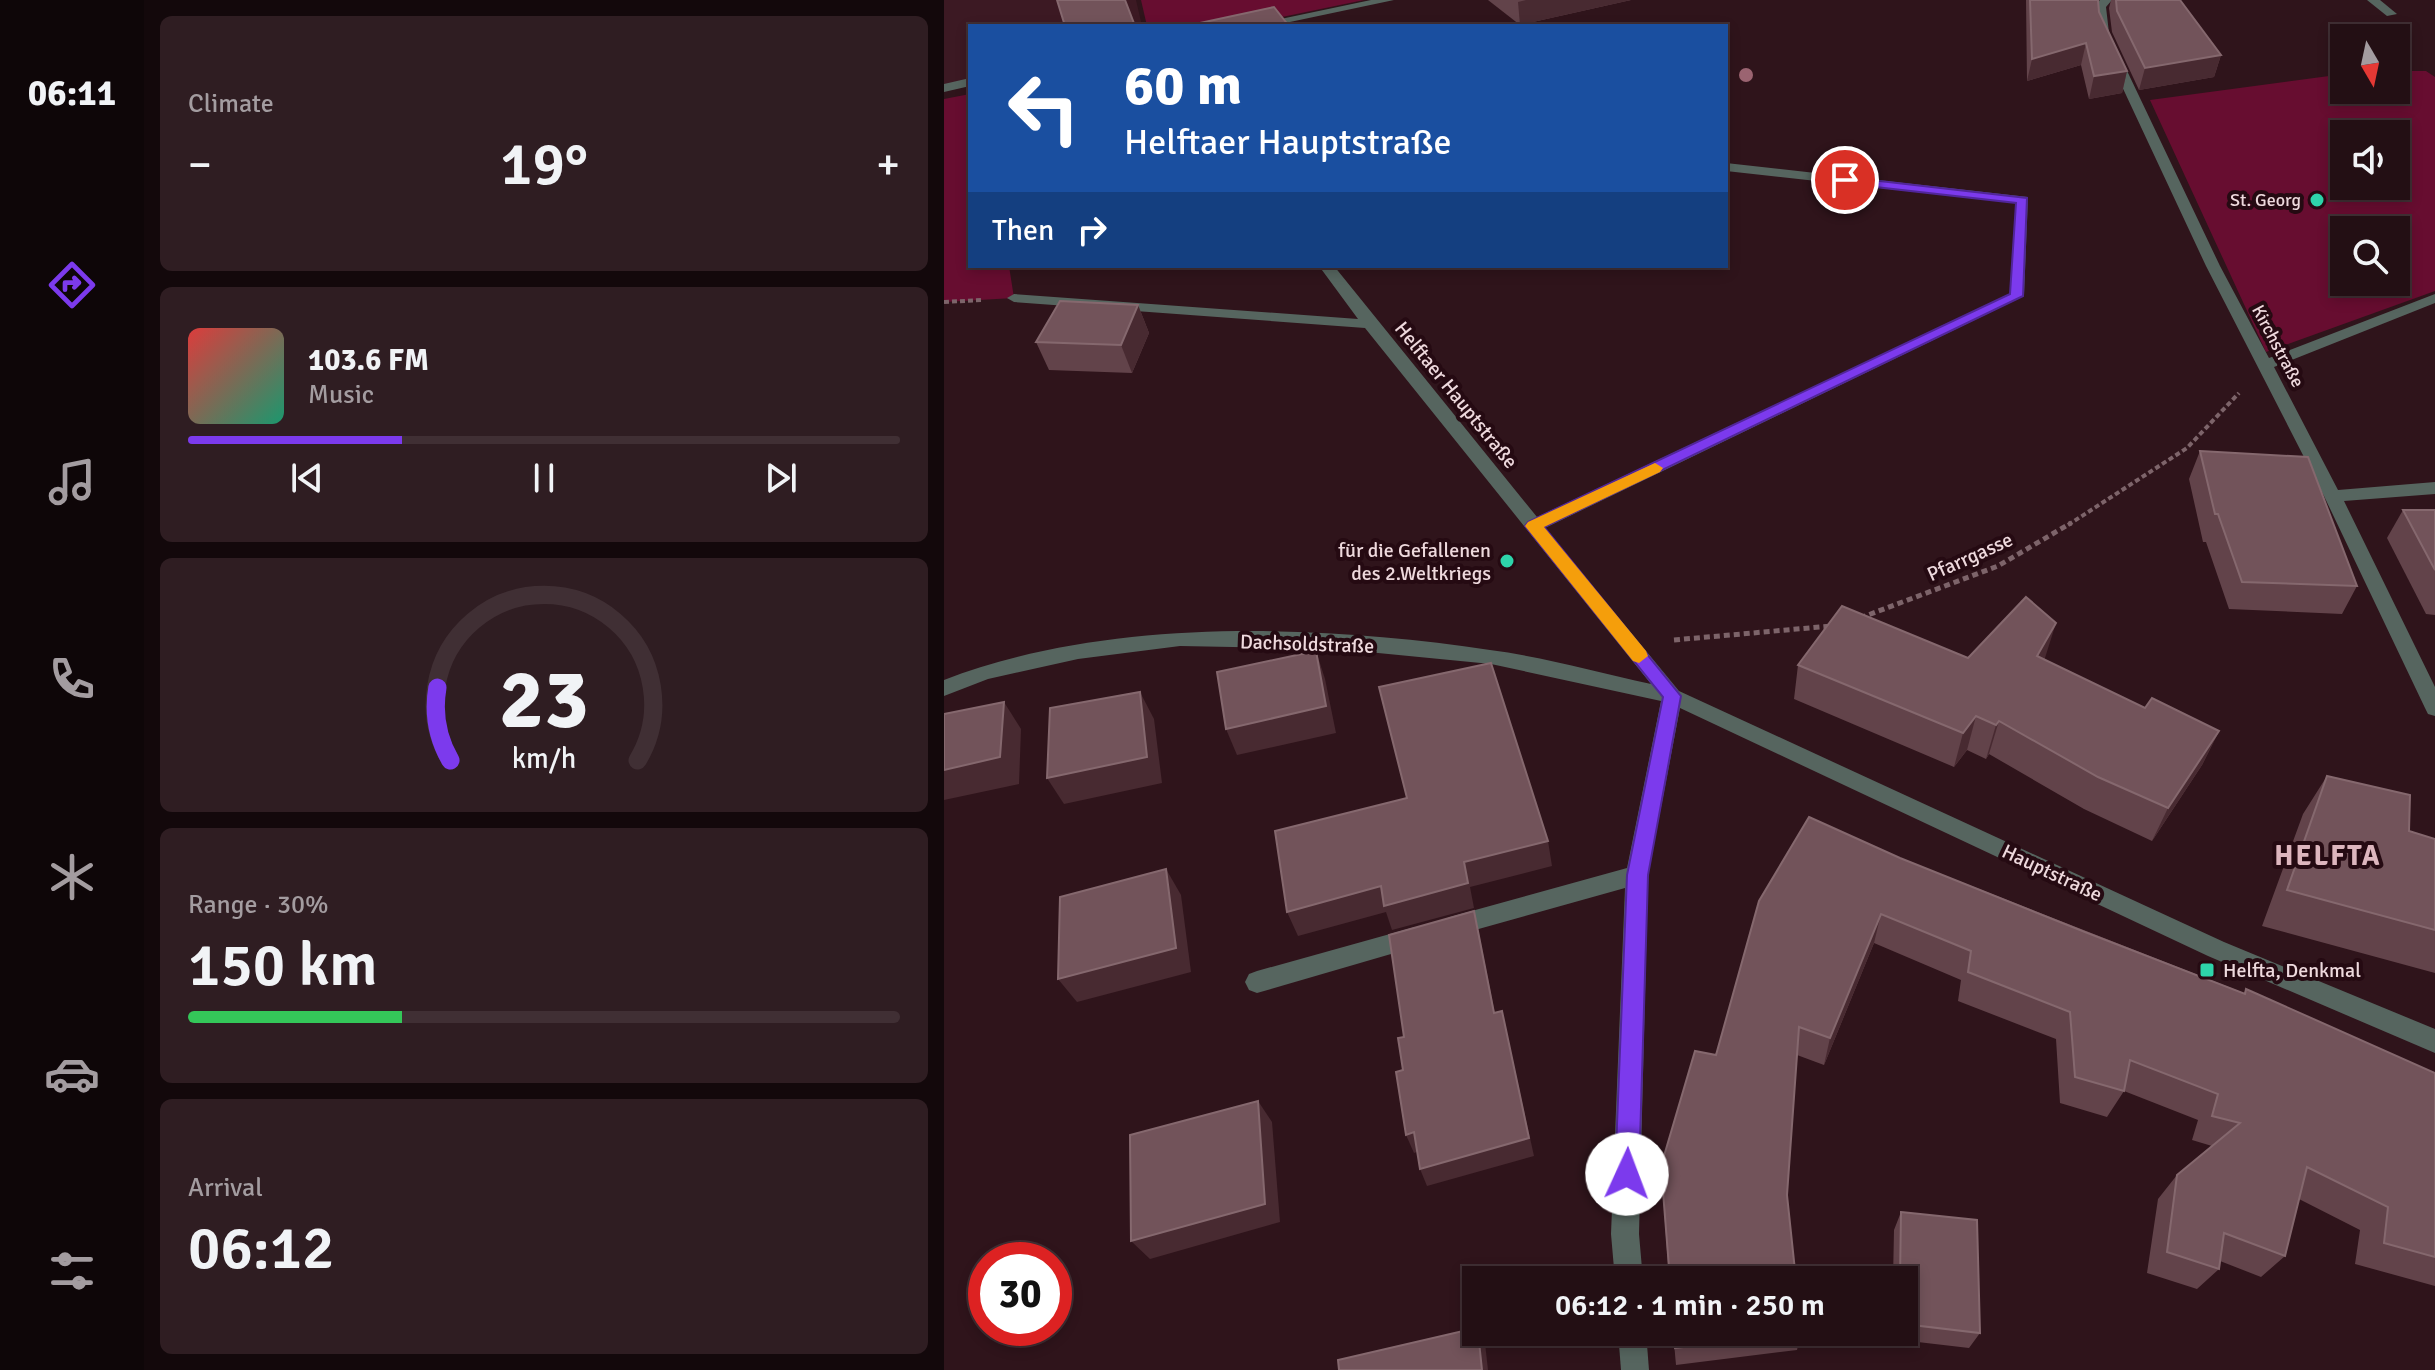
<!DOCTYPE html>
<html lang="en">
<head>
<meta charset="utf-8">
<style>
	:root { --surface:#230f14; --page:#2f1d22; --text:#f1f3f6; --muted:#a39ca0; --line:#402f34; --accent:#7c3aed }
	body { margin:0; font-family:Signika,sans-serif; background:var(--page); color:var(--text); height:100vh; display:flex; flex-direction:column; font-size:30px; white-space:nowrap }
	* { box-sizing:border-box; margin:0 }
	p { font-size:26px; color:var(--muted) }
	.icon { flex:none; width:44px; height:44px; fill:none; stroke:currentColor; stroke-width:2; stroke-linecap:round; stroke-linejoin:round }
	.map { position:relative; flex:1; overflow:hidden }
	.details { display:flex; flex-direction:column; gap:16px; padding:16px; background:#13080b; width:800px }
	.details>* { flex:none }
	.banner { position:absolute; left:24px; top:24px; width:760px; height:244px; border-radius:0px; box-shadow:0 4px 12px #0003,0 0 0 2px var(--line); background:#1a4fa0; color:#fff; overflow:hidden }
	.needle { width:52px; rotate:171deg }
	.fabs { position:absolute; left:1386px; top:24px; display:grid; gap:16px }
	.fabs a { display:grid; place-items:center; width:80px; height:80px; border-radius:0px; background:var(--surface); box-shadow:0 4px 12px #0003,0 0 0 2px var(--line); font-size:40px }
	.speed { position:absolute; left:24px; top:1242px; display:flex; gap:16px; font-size:40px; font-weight:700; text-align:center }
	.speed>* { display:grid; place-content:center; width:104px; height:104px; border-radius:50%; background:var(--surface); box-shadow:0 4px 12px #0003,0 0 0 2px var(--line); line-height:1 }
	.speed .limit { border:12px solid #d22; background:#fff; color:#111 }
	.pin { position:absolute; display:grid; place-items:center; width:68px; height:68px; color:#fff; margin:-34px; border:4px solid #fff; border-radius:50%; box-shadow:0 2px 8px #0007 }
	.me { position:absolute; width:88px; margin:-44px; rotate:2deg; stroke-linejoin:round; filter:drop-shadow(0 0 6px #0008) }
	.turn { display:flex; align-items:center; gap:28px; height:168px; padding:0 24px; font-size:36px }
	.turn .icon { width:104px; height:104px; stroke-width:2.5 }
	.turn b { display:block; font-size:56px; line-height:68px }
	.then { display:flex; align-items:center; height:76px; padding:0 24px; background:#0003; gap:16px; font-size:30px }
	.big { font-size:60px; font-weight:600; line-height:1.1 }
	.details .card { flex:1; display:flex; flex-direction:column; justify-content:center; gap:12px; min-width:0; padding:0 28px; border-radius:12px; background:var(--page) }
	.details .dial { align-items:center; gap:0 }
	.dial svg { height:208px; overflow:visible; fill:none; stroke:var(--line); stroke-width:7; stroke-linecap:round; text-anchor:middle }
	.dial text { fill:var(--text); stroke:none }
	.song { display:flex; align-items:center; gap:24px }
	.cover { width:96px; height:96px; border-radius:12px; background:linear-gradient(135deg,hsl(0 70% 55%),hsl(160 70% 35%)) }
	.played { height:8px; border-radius:4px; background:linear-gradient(90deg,var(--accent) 30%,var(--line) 30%) }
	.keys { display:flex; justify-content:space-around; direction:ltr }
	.heat { display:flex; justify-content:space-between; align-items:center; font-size:44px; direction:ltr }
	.charge { height:12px; border-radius:6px; background:linear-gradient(90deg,#34c759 30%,var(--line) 0) }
	.trip { position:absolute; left:518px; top:1266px; width:456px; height:80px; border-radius:0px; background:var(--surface); box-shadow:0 4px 12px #0003,0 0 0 2px var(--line); font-weight:600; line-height:80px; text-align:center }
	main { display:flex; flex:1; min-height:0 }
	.dock { display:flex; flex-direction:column; width:144px; justify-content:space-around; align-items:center; background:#0e0608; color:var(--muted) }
	.dock .icon { width:56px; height:56px }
	.dock .on { color:var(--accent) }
	.dock b { font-size:36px; color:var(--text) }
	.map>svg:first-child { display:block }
</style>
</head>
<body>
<main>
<nav class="dock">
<b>06:11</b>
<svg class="icon on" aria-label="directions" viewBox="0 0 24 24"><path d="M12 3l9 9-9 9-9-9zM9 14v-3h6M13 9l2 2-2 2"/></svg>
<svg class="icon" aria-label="music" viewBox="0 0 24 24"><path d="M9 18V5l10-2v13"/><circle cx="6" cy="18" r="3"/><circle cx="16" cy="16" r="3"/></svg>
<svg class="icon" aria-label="phone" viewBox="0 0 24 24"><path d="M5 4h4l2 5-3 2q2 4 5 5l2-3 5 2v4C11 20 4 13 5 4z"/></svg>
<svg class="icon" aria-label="climate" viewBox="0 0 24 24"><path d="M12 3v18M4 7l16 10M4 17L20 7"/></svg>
<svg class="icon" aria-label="car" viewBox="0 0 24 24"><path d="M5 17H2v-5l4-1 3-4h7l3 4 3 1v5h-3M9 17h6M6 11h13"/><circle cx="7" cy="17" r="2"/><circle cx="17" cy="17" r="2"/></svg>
<svg class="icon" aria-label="filters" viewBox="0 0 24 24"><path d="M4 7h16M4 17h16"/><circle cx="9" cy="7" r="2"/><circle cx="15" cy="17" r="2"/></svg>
</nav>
<section class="details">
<div class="card"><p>Climate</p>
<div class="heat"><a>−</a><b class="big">19°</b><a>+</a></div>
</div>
<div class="card">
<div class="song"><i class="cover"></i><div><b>103.6 FM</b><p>Music</p></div></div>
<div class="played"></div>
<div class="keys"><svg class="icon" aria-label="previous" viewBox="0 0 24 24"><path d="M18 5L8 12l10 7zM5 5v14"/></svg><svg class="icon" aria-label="pause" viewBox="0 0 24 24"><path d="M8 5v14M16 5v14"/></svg><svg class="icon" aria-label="next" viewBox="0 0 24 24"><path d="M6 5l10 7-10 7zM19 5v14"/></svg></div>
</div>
<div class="card dial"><svg viewBox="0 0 100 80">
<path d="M14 69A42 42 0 1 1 86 69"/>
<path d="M14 69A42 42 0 0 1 9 41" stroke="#7c3aed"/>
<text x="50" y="56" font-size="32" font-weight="700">23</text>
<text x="50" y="72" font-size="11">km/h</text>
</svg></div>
<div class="card"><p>Range · 30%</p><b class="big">150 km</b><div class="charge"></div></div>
<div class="card"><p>Arrival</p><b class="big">06:12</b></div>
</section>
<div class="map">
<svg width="1491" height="1370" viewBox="0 0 1491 1370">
	<rect width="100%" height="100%" fill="#2f141b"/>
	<!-- built -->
	<polygon fill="#3c1923" points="0,0 192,0 198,26 26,26 26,82 0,88"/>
	<!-- green -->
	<g fill="#670d30" fill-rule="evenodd">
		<polygon points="197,0 420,0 295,26 203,26"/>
		<path d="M 1452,71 L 1482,71 L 1491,77 L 1491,291 L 1322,352 L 1206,100 L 1400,74 L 1400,90 L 1452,90 ZM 1400,134 L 1452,134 L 1452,186 L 1400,186 ZM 1400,230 L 1452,230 L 1452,282 L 1400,282 Z"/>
		<polygon points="26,94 26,266 65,266 70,298 0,302 0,99"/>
	</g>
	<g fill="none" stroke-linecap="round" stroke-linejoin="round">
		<!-- path-far1 -->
		<g stroke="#7d646a" stroke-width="4" stroke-dasharray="5 3" stroke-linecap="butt">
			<polyline points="0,302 39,300"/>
			<polyline points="1124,525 1243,448 1295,393"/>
		</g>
		<!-- path -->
		<g stroke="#7d646a" stroke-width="5" stroke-dasharray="6 4" stroke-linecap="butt">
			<polyline points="916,618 1054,566 1127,523"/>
			<polyline points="730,640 887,626"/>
		</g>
		<!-- minor -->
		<g fill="#56655f" fill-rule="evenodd">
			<polygon points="427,0 450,0 327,26 303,26"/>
			<polygon points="1156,0 1168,0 1162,7 1165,33 1276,266 1325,358 1491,294 1491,303 1330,367 1394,490 1491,482 1491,494 1400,501 1491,687 1491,716 1484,714 1481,708 1380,496 1262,266 1153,33 1150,6"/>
			<polygon points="1423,0 1436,0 1453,14 1443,16"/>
			<polygon points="26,78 26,86 0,92 0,84"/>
			<path d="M 782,163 L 1084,197 L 1080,296 L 601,528 L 735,691 L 1280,942 L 1491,1029 L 1491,1053 L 1264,956 L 736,708 L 704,875 L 695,1234 L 699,1280 L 671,1280 L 667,1234 L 681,888 L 506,937 L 498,934 L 494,927 L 498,920 L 506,917 L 683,868 L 717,701 L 547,664 L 393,649 L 236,646 L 134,659 L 44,679 L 0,696 L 0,680 C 163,617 375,624 546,650 C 600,657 653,672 707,684 L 421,328 L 70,302 L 63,298 L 70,294 L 414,319 L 375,266 L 390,266 L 593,517 L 1066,294 L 1072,203 L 782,171 Z"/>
			<polygon points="471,927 479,930 483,937 479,944 471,947 313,993 305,990 301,982 305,974 313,971"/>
			<polygon points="674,1332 702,1332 705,1370 677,1370"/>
		</g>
	</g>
	<!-- trees -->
	<circle fill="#9b6471" cx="802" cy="75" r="7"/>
	<!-- wall -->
	<g fill="#62434a">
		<polygon points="544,0 687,0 576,25"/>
		<polygon points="1082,0 1154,0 1155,12 1183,71 1178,93 1145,99 1137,65 1083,81"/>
		<polygon points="1167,0 1236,0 1277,55 1270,77 1195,90 1168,32 1165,8"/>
		<polygon points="194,305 205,333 188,373 105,370 92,342"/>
		<polygon points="1256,451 1413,586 1398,614 1285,609 1262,542 1259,542 1245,479"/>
		<polygon points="1459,510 1491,510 1491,615 1482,614 1443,538"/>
		<polygon points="1024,658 1101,658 1100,660 1201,708 1275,731 1258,765 1208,841 1140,809 1045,754 1042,759 1023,750 1010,767 850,699 854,665"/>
		<polygon points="1383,776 1465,831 1491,839 1491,973 1318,926 1359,814"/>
		<polygon points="956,858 1300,993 1302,989 1491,1073 1491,1286 1411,1264 1416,1230 1355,1199 1341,1256 1317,1277 1276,1261 1275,1269 1253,1289 1203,1273 1214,1199 1233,1175 1268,1146 1248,1140 1254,1120 1180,1091 1163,1117 1116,1103 1112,1039 1014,1001 1017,980 930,943 880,1065 853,1055 843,1195 852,1280 725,1280 717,1166 772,1055"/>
		<polygon points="957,1212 1036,1333 1025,1348 948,1339 948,1332 960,1332 960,1280 949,1280 950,1230"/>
		<polygon points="729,1332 857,1332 853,1350 732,1365"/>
	</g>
	<!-- shaded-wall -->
	<g fill="#482a31">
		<polygon points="582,0 687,0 576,25 574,2"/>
		<polygon points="1142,43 1137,65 1083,81 1088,59"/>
		<polygon points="1277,55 1270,77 1195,90 1201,68"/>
		<polygon points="1183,71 1178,93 1145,99 1150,76"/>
		<polygon points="194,305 205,333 188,373 177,345"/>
		<polygon points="1112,623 1101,658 1082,690 1093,656"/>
		<polygon points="372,651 381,679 392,733 293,755 282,729"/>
		<polygon points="196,692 210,719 218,783 120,804 103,778"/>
		<polygon points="60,702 77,729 75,784 0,800 0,770"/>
		<polygon points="1032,716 1023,750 1010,767 1019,733"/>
		<polygon points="1055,721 1045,754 1042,759 1052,725"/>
		<polygon points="1275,731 1258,765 1208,841 1224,808"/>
		<polygon points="604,841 608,866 526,887 530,908 448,930 442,912 354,936 343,912 520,862"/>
		<polygon points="222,869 237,895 247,972 133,1002 114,979"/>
		<polygon points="530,911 535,933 555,1034 550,1013"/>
		<polygon points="937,914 930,943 880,1065 886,1038"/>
		<polygon points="558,1011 590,1156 483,1186 476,1169"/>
		<polygon points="314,1101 328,1122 336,1222 206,1259 187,1241"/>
		<polygon points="470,1132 478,1150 470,1153 462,1135"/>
		<polygon points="534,1332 536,1332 541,1343 544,1370 538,1370"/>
	</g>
	<!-- building -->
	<g fill="#72535a" stroke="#85686e" stroke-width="2">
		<polygon points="113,0 181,0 191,26 121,26"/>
		<polygon points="1086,0 1154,0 1155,12 1183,71 1150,76 1142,43 1088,59"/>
		<polygon points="1172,0 1236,0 1277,55 1201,68 1173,11"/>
		<polygon points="330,7 345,26 242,26"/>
		<polygon points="116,301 194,305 177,345 92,342"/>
		<polygon points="1256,451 1364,457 1413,586 1298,582 1274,514 1271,514"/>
		<polygon points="1459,510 1491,510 1491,570"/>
		<polygon points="1082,597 1112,623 1093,656 1201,708 1208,698 1275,731 1224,808 1154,777 1055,721 1052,725 1032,716 1019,733 854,665 898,606 1024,658"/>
		<polygon points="372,651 382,706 282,729 273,672"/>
		<polygon points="547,663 604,841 520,862 524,883 440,906 437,886 343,912 331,831 463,798 435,687"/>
		<polygon points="196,692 203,757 103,778 106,708"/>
		<polygon points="60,702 56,757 0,770 0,714"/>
		<polygon points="1383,776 1466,795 1465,831 1491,839 1491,930 1343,890"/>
		<polygon points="865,817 956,858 1141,932 1301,994 1302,989 1491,1073 1491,1257 1440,1243 1444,1207 1363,1167 1341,1256 1280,1233 1275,1269 1223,1252 1233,1175 1296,1123 1268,1116 1274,1094 1186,1060 1180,1091 1131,1077 1126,1012 1024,972 1027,951 937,914 886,1038 855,1027 843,1195 852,1280 726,1280 717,1166 751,1051 772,1055 815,901"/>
		<polygon points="222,869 232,948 114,979 116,897"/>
		<polygon points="530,911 550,1013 558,1011 585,1138 476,1169 470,1132 462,1135 452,1072 459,1070 454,1038 460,1037 445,935"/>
		<polygon points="314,1101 321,1204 187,1241 186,1135"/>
		<polygon points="957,1212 1033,1220 1036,1333 960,1324 960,1280 956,1280"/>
		<polygon points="532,1328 532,1332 534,1332 538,1370 395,1370 394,1360"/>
		<polygon points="730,1332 853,1332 731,1348"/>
	</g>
	<!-- route -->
	<polygon fill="#7c3aed" stroke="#51269a" stroke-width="2" points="901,177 1083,198 1079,296 600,527 737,696 704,875 695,1174 692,1182 683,1186 675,1182 671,1174 683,875 719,697 581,526 584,522 1066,294 1072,203 896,183 894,180"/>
	<!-- slow -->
	<polygon fill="#f59e0b" points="711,463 719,468 716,472 600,527 702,651 704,656 695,663 689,661 581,526 584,522"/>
	<!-- markers -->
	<g fill="#2ed4aa" stroke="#250a12" stroke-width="3">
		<circle cx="1373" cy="200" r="8"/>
		<circle cx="563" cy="561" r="8"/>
		<rect x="1255" y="962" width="16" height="16" rx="4"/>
	</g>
	<g text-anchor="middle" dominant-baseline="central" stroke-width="8" stroke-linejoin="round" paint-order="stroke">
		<!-- far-poi labels -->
		<g font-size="18" fill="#eed9dd" stroke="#250a12" text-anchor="end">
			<text x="1357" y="200">St. Georg</text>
		</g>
		<!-- far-street labels -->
		<g font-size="18" fill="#eed9dd" stroke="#250a12">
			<text transform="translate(1334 346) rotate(62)">Kirchstraße</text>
		</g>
		<!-- street labels -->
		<g font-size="20" fill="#eed9dd" stroke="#250a12">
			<text transform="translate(512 395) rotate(51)">Helftaer Hauptstraße</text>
			<text transform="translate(1026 557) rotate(-24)">Pfarrgasse</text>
			<text transform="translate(363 644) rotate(2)">Dachsoldstraße</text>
			<text transform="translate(1108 873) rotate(25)">Hauptstraße</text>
		</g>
		<!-- poi labels -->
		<g font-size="20" fill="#eed9dd" stroke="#250a12" text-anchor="end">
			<text x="547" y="550">für die Gefallenen<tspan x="547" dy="23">des 2.Weltkriegs</tspan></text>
			<text x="1279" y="970" text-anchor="start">Helfta, Denkmal</text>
		</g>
		<!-- district labels -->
		<g font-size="28" font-weight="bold" letter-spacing="2" fill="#ddb6be" stroke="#250a12">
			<text x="1384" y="856">HELFTA</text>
		</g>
	</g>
</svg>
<div class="fabs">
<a><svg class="needle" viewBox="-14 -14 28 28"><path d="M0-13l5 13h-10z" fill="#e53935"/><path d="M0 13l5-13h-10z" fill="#a39ca0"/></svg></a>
<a><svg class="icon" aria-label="sound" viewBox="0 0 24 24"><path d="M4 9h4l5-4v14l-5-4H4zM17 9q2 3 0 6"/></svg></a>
<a><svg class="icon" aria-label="search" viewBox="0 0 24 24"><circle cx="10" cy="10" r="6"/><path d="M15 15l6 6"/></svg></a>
</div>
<div class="speed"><div class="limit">30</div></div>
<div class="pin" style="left:901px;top:180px;background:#d93025"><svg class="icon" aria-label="arrive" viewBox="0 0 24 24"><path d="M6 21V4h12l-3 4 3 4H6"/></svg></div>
<svg class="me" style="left:683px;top:1174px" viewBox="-20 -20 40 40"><circle r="19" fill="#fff"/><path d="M0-13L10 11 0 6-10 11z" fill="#7c3aed"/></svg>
<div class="trip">06:12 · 1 min · 250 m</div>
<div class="banner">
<div class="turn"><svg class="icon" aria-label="left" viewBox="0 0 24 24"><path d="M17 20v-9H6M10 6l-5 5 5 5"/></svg><div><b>60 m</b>Helftaer Hauptstraße</div></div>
<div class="then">Then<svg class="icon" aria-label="right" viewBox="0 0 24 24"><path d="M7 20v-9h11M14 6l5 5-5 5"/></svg></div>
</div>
</div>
</main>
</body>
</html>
